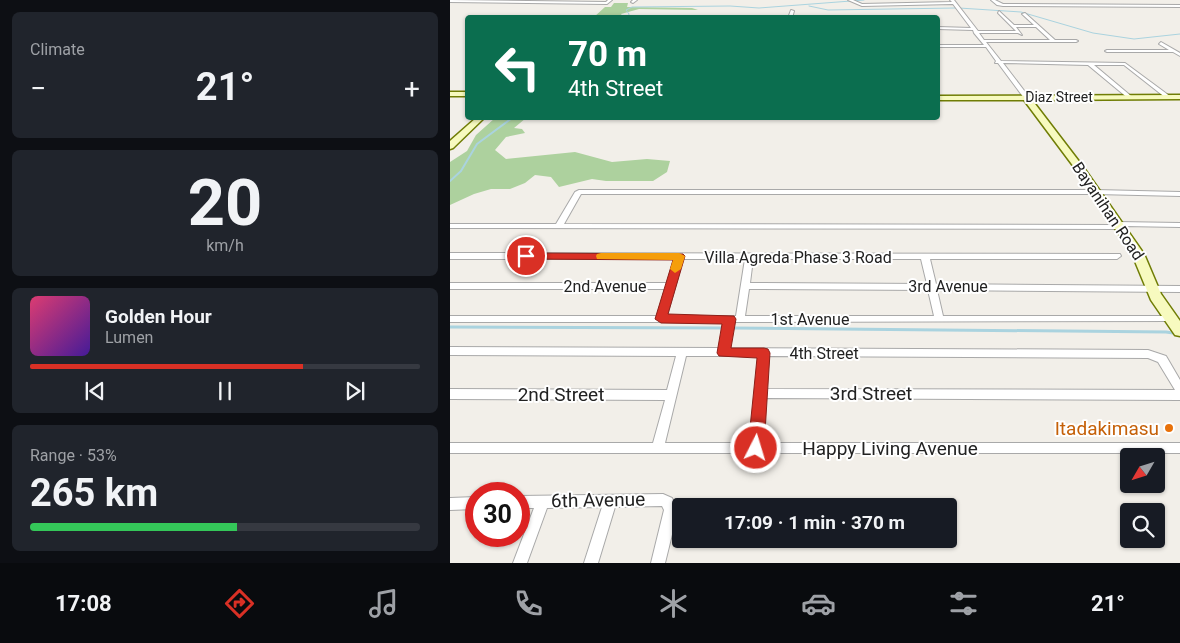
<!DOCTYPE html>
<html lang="en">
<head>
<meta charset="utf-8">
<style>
	:root { --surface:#171b24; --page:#20242c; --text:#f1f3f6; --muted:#9ea1a6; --line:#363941; --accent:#d93025 }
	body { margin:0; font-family:Roboto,sans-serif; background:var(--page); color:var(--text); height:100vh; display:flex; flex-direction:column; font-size:19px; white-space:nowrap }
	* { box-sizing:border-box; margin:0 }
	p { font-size:16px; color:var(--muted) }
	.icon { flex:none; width:28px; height:28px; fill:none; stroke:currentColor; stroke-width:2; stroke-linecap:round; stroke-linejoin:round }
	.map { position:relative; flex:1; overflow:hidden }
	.drawer { display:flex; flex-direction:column; gap:12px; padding:12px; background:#0d0f14; width:450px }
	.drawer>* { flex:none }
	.top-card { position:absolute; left:15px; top:15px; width:475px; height:105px; border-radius:5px; box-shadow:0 1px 4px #0004; background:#0b6e4f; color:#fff; overflow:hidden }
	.needle { width:32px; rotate:231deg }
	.buttons { position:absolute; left:670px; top:448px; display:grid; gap:10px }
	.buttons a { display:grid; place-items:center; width:45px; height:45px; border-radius:5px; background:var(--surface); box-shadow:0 1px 4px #0004; font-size:25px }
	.speed { position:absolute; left:15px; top:482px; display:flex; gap:10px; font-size:25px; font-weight:700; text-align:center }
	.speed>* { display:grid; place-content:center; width:65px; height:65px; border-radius:50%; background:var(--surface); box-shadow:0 1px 4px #0004; line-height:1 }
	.speed .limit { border:8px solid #d22; background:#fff; color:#111 }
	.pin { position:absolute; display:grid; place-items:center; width:42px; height:42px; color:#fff; margin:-21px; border:2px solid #fff; border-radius:50%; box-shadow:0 1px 5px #0007 }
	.me { position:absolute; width:55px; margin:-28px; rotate:5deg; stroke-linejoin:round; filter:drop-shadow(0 0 4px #0008) }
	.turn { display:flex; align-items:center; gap:18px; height:105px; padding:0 20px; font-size:22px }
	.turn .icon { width:65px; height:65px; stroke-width:2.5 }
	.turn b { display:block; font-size:35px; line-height:42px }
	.big { font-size:38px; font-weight:700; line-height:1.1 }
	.drawer .tile { flex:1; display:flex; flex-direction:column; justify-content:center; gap:8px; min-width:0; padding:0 18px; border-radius:8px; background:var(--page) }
	.drawer .dial { align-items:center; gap:0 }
	.dial b { font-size:65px; line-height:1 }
	.song { display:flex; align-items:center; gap:15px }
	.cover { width:60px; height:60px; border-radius:8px; background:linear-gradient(135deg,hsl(340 70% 55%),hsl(260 70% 35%)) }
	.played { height:5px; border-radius:2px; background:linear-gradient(90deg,var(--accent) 70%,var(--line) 70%) }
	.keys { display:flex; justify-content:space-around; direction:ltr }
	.heat { display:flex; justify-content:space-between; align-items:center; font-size:28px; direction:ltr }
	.charge { height:8px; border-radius:4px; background:linear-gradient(90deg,#34c759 53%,var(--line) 0) }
	.trip { position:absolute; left:222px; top:498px; width:285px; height:50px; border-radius:5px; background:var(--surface); box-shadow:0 1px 4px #0004; font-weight:700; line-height:50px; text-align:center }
	.dock { display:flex; height:80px; justify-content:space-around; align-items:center; background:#090b0e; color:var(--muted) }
	.dock .icon { width:35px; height:35px }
	.dock .on { color:var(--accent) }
	.dock b { font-size:22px; color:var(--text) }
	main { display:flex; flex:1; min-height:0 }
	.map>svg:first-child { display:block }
</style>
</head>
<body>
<main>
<section class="drawer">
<div class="tile"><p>Climate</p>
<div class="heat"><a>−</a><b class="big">21°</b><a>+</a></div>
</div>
<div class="tile dial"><b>20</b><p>km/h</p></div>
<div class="tile">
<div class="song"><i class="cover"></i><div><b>Golden Hour</b><p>Lumen</p></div></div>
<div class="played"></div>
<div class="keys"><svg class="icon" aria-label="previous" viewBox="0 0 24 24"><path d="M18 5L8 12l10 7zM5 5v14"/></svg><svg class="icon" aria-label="pause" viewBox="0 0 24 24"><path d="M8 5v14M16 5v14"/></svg><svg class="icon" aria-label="next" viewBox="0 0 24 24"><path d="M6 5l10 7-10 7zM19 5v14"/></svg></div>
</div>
<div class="tile"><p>Range · 53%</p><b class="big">265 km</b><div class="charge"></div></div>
</section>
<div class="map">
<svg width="730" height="563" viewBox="0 0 730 563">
	<rect width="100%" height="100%" fill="#f2efe9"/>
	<!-- forest -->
	<g fill="#add19e">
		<polygon points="164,3 178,3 177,7 242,8 248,10 189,9 171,14 173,17 144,17 155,7 161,7"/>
		<polygon points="45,118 76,118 64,128 72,129 75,133 56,137 45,150 56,159 125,152 162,162 197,159 220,161 217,172 203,181 156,181 142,179 109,187 101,177 85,175 75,183 60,189 41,189 24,194 0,205 0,162 17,151 26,135"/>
	</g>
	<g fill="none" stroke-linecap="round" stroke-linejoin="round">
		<!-- stream-far2 -->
		<g stroke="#aad3df" stroke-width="1">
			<polyline points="359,6 378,10 506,8"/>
			<polyline points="509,8 571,12 643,33 684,39 730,34"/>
			<polyline points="178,18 179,14 176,10 182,7 280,6 309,8 414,0"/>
		</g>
		<!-- stream-far1 -->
		<polyline stroke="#aad3df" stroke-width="2" points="0,181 11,171 27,144 62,118"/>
		<!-- stream -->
		<g stroke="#aad3df" stroke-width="3">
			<polyline points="0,327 276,328"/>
			<polyline points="282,328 716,332 730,334"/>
		</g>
		<defs>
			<g id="street">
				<polygon points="0,0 156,2 158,0 162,0 157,4 0,2"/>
				<polygon points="183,0 187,0 183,3 181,2"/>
				<path d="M 398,0 L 403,0 L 412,4 L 502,2 L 500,0 L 504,0 L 528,31 L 566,31 L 548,13 L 549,11 L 564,25 L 584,25 L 572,14 L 575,13 L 605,40 L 626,40 L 628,41 L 626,42 L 536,42 L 551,61 L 675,63 L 721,97 L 716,98 L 674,65 L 644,65 L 681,96 L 681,98 L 679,99 L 638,65 L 553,63 L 579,97 L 574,98 L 548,63 L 545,63 L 546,61 L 536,47 L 488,47 L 488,45 L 534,45 L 524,33 L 523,30 L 488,29 L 488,27 L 521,28 L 503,4 L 412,6 ZM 566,27 L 586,27 L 600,40 L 534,40 L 529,33 L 568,33 L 572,35 Z"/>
				<polygon points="541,0 545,0 553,4 730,5 730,7 553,6 547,5"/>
				<polygon points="341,10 344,11 342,18 338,18"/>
				<polygon points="711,42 730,53 730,56 723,52 657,52 655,51 657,50 719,50 709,44"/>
				<polygon points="129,190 646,190 730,192 730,196 646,194 131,194 114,224 665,225 665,222 668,222 730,223 730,227 674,226 674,229 671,229 0,228 0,224 106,224 125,192"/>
				<path d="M 0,253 L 670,254 L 671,256 L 667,259 L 480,259 L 486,284 L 730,286 L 730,292 L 487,290 L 493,316 L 721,316 L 724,317 L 726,319 L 724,321 L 284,322 L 279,348 L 698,350 L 716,356 L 730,380 L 730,400 L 316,398 L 312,443 L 730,443 L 730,453 L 0,453 L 0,443 L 203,443 L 215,400 L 0,399 L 0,389 L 217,390 L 226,356 L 0,355 L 0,347 L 269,348 L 275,322 L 0,322 L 0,316 L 207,316 L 215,289 L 0,289 L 0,283 L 217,283 L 224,259 L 0,259 ZM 233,259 L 295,259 L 286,316 L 217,316 ZM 303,259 L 471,259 L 477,284 L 300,283 ZM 299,289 L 478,290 L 484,316 L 295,316 ZM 236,356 L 309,356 L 301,443 L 215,443 ZM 319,356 L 698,358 L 708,362 L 725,390 L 316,389 Z"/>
				<polygon points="213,494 222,498 228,510 215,563 201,563 214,510 212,506 165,507 148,563 134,563 152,507 97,508 77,563 63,563 84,508 69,508 69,496"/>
				<polygon points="26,497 26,509 0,510 0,498"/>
			</g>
			<g id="secondary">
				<rect x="0" y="92" width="18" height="4"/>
				<polygon points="730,95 730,99 582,100 634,168 694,254 711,294 730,321 730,336 725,335 701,300 682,254 627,171 574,100 488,100 488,96"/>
				<polygon points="26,118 34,118 3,148 0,149 0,141"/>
			</g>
		</defs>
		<!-- street casing -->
		<use href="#street" stroke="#a9a9a9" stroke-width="2"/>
		<!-- secondary casing -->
		<use href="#secondary" stroke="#707d05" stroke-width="3"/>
		<!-- street -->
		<use href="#street" fill="#fff" fill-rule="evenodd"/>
		<!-- secondary -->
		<use href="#secondary" fill="#f7fabf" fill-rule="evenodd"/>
	</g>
	<!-- route -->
	<polygon fill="#d93025" stroke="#8d1f18" points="76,253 233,254 235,256 218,314 284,316 286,319 281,348 314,348 318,349 320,353 314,448 312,453 306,455 301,453 298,448 307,358 269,356 267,353 272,324 211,323 205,319 223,260 73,259 71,256"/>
	<!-- slow -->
	<polygon fill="#f59e0b" points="151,253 229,253 235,256 231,269 225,273 220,269 223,260 147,259 146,256 147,254"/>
	<!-- markers -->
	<circle fill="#e8710a" stroke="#fff" stroke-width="2" cx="719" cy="428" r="5"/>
	<g text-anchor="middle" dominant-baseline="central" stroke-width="4" stroke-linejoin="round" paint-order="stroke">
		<!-- far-street labels -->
		<g font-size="14" fill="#222" stroke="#fff">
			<text x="609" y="97">Diaz Street</text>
		</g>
		<!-- street labels -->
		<g font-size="16" fill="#222" stroke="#fff">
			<text transform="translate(658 211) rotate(56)">Bayanihan Road</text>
			<text x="348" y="257">Villa Agreda Phase 3 Road</text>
			<text x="155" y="286">2nd Avenue</text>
			<text x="498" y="286">3rd Avenue</text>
			<text x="360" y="319">1st Avenue</text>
			<text x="374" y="353">4th Street</text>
		</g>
		<!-- near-street labels -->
		<g font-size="19" fill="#222" stroke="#fff">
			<text x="421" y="393">3rd Street</text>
			<text x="111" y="394">2nd Street</text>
			<text x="440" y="448">Happy Living Avenue</text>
			<text transform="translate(148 500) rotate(-1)">6th Avenue</text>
		</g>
		<!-- near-food labels -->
		<g font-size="19" fill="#c56008" stroke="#fff" text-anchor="end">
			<text x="709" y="428">Itadakimasu</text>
		</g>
	</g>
</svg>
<div class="buttons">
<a><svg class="needle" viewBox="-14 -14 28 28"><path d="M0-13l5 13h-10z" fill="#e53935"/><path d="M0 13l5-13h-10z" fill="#9ea1a6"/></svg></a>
<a><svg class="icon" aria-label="search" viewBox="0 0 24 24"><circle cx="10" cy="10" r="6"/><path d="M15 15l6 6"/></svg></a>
</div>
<div class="speed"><div class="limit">30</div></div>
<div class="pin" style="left:76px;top:256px;background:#d93025"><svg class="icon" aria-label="arrive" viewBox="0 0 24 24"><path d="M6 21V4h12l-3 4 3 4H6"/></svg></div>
<svg class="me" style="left:306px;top:448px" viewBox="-20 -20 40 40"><circle r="17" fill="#d93025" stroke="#fff" stroke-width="3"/><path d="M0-11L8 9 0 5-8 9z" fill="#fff"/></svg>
<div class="trip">17:09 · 1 min · 370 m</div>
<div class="top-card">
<div class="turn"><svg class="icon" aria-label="left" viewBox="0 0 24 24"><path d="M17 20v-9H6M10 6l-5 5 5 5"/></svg><div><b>70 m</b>4th Street</div></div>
</div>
</div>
</main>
<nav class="dock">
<b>17:08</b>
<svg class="icon on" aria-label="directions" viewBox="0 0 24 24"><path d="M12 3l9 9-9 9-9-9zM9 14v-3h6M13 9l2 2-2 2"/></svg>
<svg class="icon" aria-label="music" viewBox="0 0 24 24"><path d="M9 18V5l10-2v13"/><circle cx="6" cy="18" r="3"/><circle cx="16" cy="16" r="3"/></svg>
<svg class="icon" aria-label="phone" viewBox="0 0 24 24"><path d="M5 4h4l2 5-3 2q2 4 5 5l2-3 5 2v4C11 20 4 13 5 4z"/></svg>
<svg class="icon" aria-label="climate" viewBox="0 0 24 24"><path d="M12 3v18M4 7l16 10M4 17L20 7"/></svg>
<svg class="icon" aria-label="car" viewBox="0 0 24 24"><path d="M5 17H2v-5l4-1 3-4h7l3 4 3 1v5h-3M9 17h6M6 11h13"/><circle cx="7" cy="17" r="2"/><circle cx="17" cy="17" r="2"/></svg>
<svg class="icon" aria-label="filters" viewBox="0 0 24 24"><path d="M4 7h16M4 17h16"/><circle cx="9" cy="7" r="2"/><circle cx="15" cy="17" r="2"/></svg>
<b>21°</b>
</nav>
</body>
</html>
